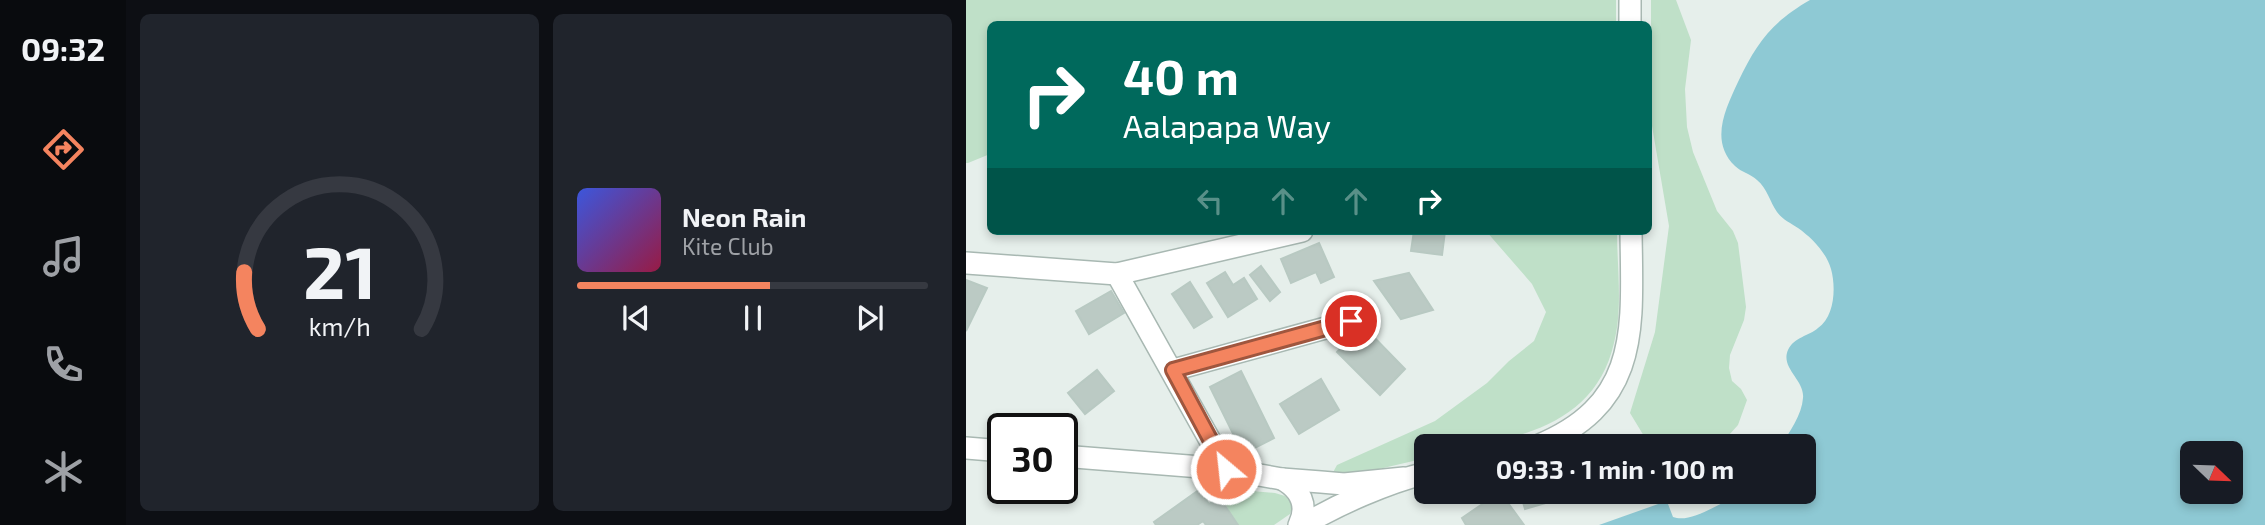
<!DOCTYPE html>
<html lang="en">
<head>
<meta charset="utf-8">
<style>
	:root { --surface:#171b24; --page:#20242c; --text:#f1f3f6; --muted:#9ea1a6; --line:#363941; --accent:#f4845f }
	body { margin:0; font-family:"Exo 2",sans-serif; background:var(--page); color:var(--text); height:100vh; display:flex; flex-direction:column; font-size:26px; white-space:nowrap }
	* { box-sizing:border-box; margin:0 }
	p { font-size:23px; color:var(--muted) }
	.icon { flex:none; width:38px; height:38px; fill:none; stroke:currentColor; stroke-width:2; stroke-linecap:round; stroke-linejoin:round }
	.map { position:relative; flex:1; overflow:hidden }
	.drawer { display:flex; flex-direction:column; gap:14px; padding:14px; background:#0d0f14; width:840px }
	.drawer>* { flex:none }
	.guide { position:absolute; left:21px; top:21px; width:665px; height:214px; border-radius:10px; box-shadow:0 4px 10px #0003; background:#00695c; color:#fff; overflow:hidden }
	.needle { width:46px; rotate:113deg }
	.tools { position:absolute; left:1214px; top:441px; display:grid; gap:14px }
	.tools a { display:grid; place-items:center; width:63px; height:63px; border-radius:10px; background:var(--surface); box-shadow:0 4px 10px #0003; font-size:35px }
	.speed { position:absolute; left:21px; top:413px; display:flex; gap:14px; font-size:35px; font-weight:700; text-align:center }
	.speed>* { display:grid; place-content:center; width:91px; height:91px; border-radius:50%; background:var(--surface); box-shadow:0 4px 10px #0003; line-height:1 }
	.speed .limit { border:4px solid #111; border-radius:10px; background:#fff; color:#111 }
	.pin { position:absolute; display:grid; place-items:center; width:60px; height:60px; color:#fff; margin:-30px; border:4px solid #fff; border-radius:50%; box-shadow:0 2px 7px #0007 }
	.me { position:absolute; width:77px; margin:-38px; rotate:332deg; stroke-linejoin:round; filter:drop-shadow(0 0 5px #0008) }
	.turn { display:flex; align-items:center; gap:24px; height:147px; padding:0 21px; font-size:32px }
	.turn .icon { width:91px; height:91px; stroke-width:2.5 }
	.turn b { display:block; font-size:49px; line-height:60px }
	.lanes { display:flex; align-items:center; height:66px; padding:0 21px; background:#0003; justify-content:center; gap:35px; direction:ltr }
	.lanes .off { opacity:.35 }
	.drawer .widget { flex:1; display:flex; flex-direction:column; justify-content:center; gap:10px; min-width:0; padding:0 24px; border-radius:10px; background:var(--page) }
	.drawer .dial { align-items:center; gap:0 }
	.dial svg { height:182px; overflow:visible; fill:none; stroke:var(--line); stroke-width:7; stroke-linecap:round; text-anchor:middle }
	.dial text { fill:var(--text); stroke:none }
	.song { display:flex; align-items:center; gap:21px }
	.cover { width:84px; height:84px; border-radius:10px; background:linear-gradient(135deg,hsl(230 70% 55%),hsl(340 70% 35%)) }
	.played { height:7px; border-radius:4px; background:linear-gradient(90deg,var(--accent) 55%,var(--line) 55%) }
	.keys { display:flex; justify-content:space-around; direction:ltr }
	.drawer .tiles { flex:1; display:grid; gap:14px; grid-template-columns:repeat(2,1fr) }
	.trip { position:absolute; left:448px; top:434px; width:402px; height:70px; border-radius:10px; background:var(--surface); box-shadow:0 4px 10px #0003; font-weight:700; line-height:70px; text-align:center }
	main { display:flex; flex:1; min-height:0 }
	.menu { display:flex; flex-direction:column; width:126px; justify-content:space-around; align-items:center; background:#090b0e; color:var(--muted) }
	.menu .icon { width:49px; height:49px }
	.menu .active { color:var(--accent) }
	.menu b { font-size:32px; color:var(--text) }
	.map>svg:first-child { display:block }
</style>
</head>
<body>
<main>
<nav class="menu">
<b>09:32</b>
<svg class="icon active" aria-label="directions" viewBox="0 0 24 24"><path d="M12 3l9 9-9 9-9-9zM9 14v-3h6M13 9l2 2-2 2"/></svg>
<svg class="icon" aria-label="music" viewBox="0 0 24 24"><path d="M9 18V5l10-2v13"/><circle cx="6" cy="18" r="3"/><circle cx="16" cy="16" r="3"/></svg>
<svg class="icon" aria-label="phone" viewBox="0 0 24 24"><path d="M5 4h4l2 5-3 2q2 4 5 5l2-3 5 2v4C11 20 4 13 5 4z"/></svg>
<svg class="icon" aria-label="climate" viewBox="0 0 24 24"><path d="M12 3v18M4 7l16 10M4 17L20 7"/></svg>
</nav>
<section class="drawer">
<div class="tiles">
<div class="widget dial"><svg viewBox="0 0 100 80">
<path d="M14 69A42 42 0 1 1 86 69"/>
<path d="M14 69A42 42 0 0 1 8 44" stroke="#f4845f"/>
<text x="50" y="56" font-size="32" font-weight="700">21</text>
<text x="50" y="72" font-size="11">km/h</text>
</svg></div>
<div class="widget">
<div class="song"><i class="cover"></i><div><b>Neon Rain</b><p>Kite Club</p></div></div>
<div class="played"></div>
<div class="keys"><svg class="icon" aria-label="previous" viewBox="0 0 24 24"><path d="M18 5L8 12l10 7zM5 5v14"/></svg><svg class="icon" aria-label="pause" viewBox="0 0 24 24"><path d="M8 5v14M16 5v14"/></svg><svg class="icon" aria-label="next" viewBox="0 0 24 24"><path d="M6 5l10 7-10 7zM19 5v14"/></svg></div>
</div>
</div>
</section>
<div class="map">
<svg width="1299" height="525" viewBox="0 0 1299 525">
	<rect width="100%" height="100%" fill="#e6efeb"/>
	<!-- green -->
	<g fill="#bfe0c8">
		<polygon points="0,0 650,0 650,24 24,24 24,154 2,163 0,163"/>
		<polygon points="685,0 710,0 725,40 719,89 721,127 727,152 751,211 767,231 772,243 780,307 778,320 764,355 763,368 766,381 775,389 781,400 772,425 753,446 684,446 664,413 689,332 703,226 685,120"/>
		<path d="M 520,231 L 651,231 C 651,267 657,308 648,343 C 635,400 593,426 539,439 C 529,442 519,445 508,446 C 492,448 476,446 460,446 L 460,458 L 396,473 L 365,476 L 371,465 L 469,421 L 521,383 L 543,361 L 568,341 L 580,312 L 566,284 Z"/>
		<polygon points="250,488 309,493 319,496 327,504 324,514 308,525 271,525"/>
	</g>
	<!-- water -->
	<path fill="#8ec9d4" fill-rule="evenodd" d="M 844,0 L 1299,0 L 1299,525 L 633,525 L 695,503 L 702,504 L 707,517 C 728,525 763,495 783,492 C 800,489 821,492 838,492 L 838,446 L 815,446 C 823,432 836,415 837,398 C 839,380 814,368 822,350 C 828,337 843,336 852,328 C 869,316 870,287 865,269 C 860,252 846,238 832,228 C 824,223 816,219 811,212 C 804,202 801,188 791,180 C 785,174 775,172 769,166 C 743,141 760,108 772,82 C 791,42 806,22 844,0 ZM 1227,453 L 1265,453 L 1265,492 L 1227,492 Z"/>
	<!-- building -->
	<g fill="#bbcac4" stroke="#b8c9c2" stroke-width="2">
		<polygon points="448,231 479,231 476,255 445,251"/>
		<polygon points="353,243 368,277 355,283 350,272 325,283 315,259"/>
		<polygon points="295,266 314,292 304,301 284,275"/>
		<polygon points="259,272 267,285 278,278 291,299 262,317 241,283"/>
		<polygon points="443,273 467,310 435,319 408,281"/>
		<polygon points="0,280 21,288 0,331"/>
		<polygon points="224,282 246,317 228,328 206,294"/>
		<polygon points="145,291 158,313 123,334 110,311"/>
		<polygon points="397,326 439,369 414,395 371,352"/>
		<polygon points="131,370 148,391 119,414 102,393"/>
		<polygon points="275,371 308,438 277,454 244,387"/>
		<polygon points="355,379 373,410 333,434 314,404"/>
		<polygon points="233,490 243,504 253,497 272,525 240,525 237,521 231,525 190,525 188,522"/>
		<polygon points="534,492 558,525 500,525 496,518"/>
		<polygon points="554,492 598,492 600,497 559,509"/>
	</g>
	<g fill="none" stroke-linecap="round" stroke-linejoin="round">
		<defs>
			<g id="minor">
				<polyline points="664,0 664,24"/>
				<polyline points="0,263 151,274 336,231"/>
				<polyline points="151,274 260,469"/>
				<polyline points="207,370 385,321"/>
				<path d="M 571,446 C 676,403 666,327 665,231"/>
				<polyline points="0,448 37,451"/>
				<polyline points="96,456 260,469 316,479 355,482 378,484 438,478"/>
				<path d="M 316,479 C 334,489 343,505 333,525"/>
				<path d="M 337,525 C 373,504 420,483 460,473"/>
			</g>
		</defs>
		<!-- minor casing -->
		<use href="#minor" stroke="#a8b8b2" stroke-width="24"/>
		<!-- minor -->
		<use href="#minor" stroke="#fff" stroke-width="21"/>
	</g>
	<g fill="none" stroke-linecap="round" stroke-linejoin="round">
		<defs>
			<polyline id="route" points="260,469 207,370 385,321"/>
		</defs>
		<!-- route casing -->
		<use href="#route" stroke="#9f563e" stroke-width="18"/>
		<!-- route -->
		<use href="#route" stroke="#f4845f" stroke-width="12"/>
	</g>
</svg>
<div class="tools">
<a><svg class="needle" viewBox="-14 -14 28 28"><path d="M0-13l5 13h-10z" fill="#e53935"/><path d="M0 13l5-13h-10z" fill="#9ea1a6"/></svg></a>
</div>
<div class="speed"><div class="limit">30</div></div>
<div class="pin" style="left:385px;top:321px;background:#d93025"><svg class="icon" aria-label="arrive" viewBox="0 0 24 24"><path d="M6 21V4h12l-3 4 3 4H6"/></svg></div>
<svg class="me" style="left:260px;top:469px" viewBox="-20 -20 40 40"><circle r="17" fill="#f4845f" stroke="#fff" stroke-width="3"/><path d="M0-11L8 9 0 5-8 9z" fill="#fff"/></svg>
<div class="trip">09:33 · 1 min · 100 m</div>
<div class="guide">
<div class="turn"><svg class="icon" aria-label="right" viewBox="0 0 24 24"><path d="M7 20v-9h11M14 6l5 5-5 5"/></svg><div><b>40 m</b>Aalapapa Way</div></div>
<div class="lanes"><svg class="icon off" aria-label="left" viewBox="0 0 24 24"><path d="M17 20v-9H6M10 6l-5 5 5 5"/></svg><svg class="icon off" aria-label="ahead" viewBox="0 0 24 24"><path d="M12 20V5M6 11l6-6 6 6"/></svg><svg class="icon off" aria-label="ahead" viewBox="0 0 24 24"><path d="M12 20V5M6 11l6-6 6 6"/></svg><svg class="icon" aria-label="right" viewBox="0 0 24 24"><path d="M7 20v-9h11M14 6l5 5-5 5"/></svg></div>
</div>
</div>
</main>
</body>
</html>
